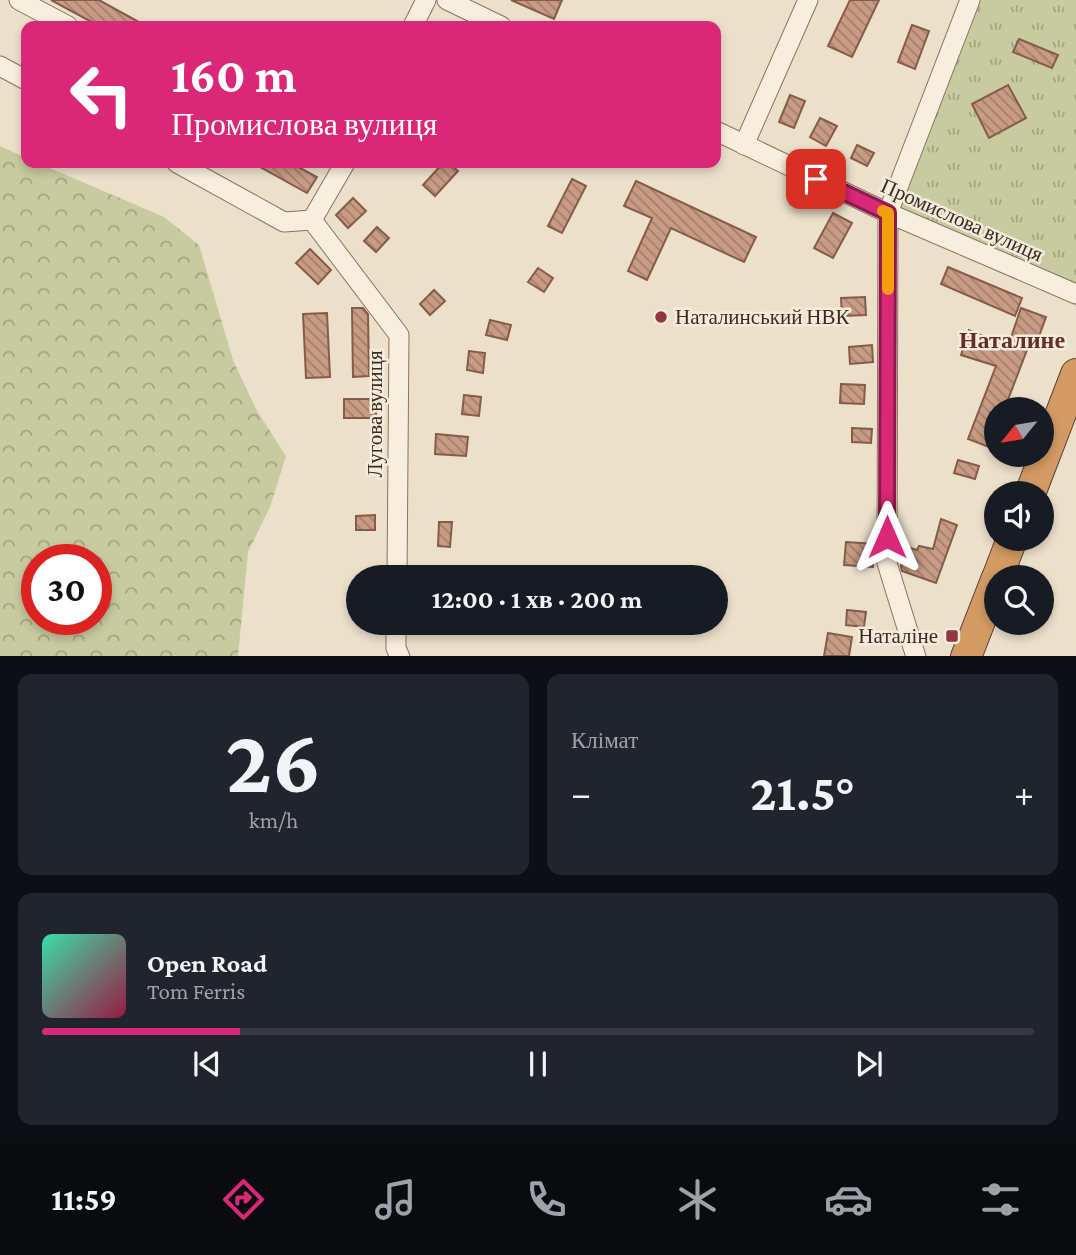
<!DOCTYPE html>
<html lang="uk">
<head>
<meta charset="utf-8">
<style>
	:root { --surface:#171b24; --page:#20242c; --text:#f1f3f6; --muted:#9ea1a6; --line:#363941; --accent:#db2777 }
	body { margin:0; font-family:"Crimson Pro",serif; background:var(--page); color:var(--text); height:100vh; display:flex; flex-direction:column; font-size:26px; white-space:nowrap }
	* { box-sizing:border-box; margin:0 }
	p { font-size:23px; color:var(--muted) }
	.icon { flex:none; width:38px; height:38px; fill:none; stroke:currentColor; stroke-width:2; stroke-linecap:round; stroke-linejoin:round }
	.map { position:relative; height:656px; overflow:hidden }
	.details { display:flex; flex-direction:column; gap:18px; padding:18px; background:#0d0f14; flex:1 }
	.details>* { flex:none }
	.banner { position:absolute; left:21px; top:21px; width:700px; height:147px; border-radius:14px; box-shadow:0 4px 10px #0003; background:#db2777; color:#fff; overflow:hidden }
	.needle { width:46px; rotate:240deg }
	.controls { position:absolute; left:984px; top:397px; display:grid; gap:14px }
	.controls a { display:grid; place-items:center; width:70px; height:70px; border-radius:50%; background:var(--surface); box-shadow:0 4px 10px #0003; font-size:35px }
	.speed { position:absolute; left:21px; top:544px; display:flex; gap:14px; font-size:35px; font-weight:700; text-align:center }
	.speed>* { display:grid; place-content:center; width:91px; height:91px; border-radius:50%; background:var(--surface); box-shadow:0 4px 10px #0003; line-height:1 }
	.speed .limit { border:10px solid #d22; background:#fff; color:#111 }
	.pin { position:absolute; display:grid; place-items:center; width:60px; height:60px; color:#fff; margin:-30px; border-radius:14px; box-shadow:0 4px 10px #0006 }
	.me { position:absolute; width:77px; margin:-38px; rotate:0deg; stroke-linejoin:round; filter:drop-shadow(0 0 5px #0008) }
	.turn { display:flex; align-items:center; gap:24px; height:147px; padding:0 35px; font-size:32px }
	.turn .icon { width:91px; height:91px; stroke-width:2.5 }
	.turn b { display:block; font-size:49px; line-height:60px }
	.big { font-size:52px; font-weight:700; line-height:1.1 }
	.details .card { flex:1; display:flex; flex-direction:column; justify-content:center; gap:10px; min-width:0; padding:0 24px; border-radius:14px; background:var(--page) }
	.details .dial { align-items:center; gap:0 }
	.dial b { font-size:91px; line-height:1 }
	.song { display:flex; align-items:center; gap:21px }
	.cover { width:84px; height:84px; border-radius:10px; background:linear-gradient(135deg,hsl(160 70% 55%),hsl(340 70% 35%)) }
	.played { height:7px; border-radius:4px; background:linear-gradient(90deg,var(--accent) 20%,var(--line) 20%) }
	.keys { display:flex; justify-content:space-around; direction:ltr }
	.heat { display:flex; justify-content:space-between; align-items:center; font-size:38px; direction:ltr }
	.details .tiles { flex:1; display:grid; gap:18px; grid-template-columns:1fr 1fr }
	.card:last-child { grid-column:span 2 }
	.trip { position:absolute; left:346px; top:565px; width:382px; height:70px; border-radius:35px; background:var(--surface); box-shadow:0 4px 10px #0003; font-weight:700; line-height:70px; text-align:center }
	.tab-bar { display:flex; height:112px; justify-content:space-around; align-items:center; background:#090b0e; color:var(--muted) }
	.tab-bar .icon { width:49px; height:49px }
	.tab-bar .current { color:var(--accent) }
	.tab-bar b { font-size:32px; color:var(--text) }
	.map>svg:first-child { display:block }
</style>
</head>
<body>
<div class="map">
<svg width="1076" height="657" viewBox="0 0 1076 657">
	<defs>
		<pattern id="grass-tufts" width="24" height="20" patternUnits="userSpaceOnUse" patternTransform="scale(1.75)"><rect width="24" height="20" fill="#c8ca9f"/><path d="M3 7l-1-3M5 7V3M7 7l1-3M15 17l-1-3M17 17v-4M19 17l1-3" fill="none" stroke="#a3a481"/></pattern>
		<pattern id="forest-crowns" width="20" height="18" patternUnits="userSpaceOnUse" patternTransform="scale(1.75)"><rect width="20" height="18" fill="#c8ca9f"/><path d="M2 6a3 3 0 1 1 6 0M12 15a3 3 0 1 1 6 0" fill="none" stroke="#a3a481"/></pattern>
		<pattern id="building-back-hatch" width="6" height="6" patternUnits="userSpaceOnUse" patternTransform="scale(1.75)"><rect width="6" height="6" fill="#c79b84"/><path d="M-1 5l2 2M0 0l6 6M5-1l2 2" fill="none" stroke="#a37f6c"/></pattern>
	</defs>
	<rect width="100%" height="100%" fill="#ece0cb"/>
	<!-- grass -->
	<polygon fill="url(#grass-tufts)" points="970,0 1076,0 1076,294 888,213"/>
	<!-- forest -->
	<path fill="url(#forest-crowns)" fill-rule="evenodd" d="M 0,146 L 26,158 L 26,163 L 38,163 L 164,217 L 199,245 L 233,360 L 257,411 L 286,456 L 270,507 L 248,552 L 238,656 L 0,656 ZM 37,560 L 96,560 L 96,620 L 37,620 Z"/>
	<!-- building -->
	<g fill="url(#building-back-hatch)" stroke="#855c48" stroke-width="2">
		<polygon points="51,0 99,0 146,26 99,26"/>
		<polygon points="511,0 562,0 554,19"/>
		<polygon points="850,0 879,0 852,57 828,46"/>
		<polygon points="912,25 929,31 915,69 898,62"/>
		<polygon points="1019,39 1058,55 1052,68 1013,52"/>
		<polygon points="1008,85 1026,118 989,138 972,104"/>
		<polygon points="790,95 805,101 794,128 779,122"/>
		<polygon points="820,118 837,126 826,146 810,137"/>
		<polygon points="857,145 874,153 867,166 851,158"/>
		<polygon points="253,163 291,163 317,177 307,193"/>
		<polygon points="443,163 449,163 458,171 435,196 423,185"/>
		<polygon points="572,179 586,186 562,233 548,226"/>
		<polygon points="636,181 756,237 744,262 671,228 647,280 628,271 652,218 624,206"/>
		<polygon points="353,198 366,211 348,228 336,215"/>
		<polygon points="833,213 852,223 833,258 814,248"/>
		<polygon points="377,227 389,238 376,252 364,241"/>
		<polygon points="310,249 331,270 318,284 296,263"/>
		<polygon points="948,267 1022,298 1015,316 941,284"/>
		<polygon points="538,268 553,278 544,292 528,282"/>
		<polygon points="434,290 445,301 430,315 420,304"/>
		<polygon points="865,297 866,315 842,316 841,298"/>
		<polygon points="352,308 363,308 368,314 369,376 353,377"/>
		<polygon points="1021,308 1046,317 1038,339 1032,337 1004,410 996,410 996,431 989,447 968,439 996,366 961,355 969,330 1008,346"/>
		<polygon points="327,313 330,377 306,378 303,314"/>
		<polygon points="490,320 511,325 507,340 486,335"/>
		<polygon points="872,345 873,362 850,364 849,347"/>
		<polygon points="469,351 485,353 483,373 467,370"/>
		<polygon points="841,384 865,385 864,404 840,403"/>
		<polygon points="464,395 481,397 479,416 462,414"/>
		<rect x="344" y="399" width="32" height="19"/>
		<polygon points="852,428 872,429 871,443 852,442"/>
		<polygon points="436,434 468,437 466,456 435,454"/>
		<polygon points="958,460 979,466 975,479 954,473"/>
		<polygon points="375,515 375,530 356,530 356,516"/>
		<polygon points="941,519 957,525 936,583 902,571 901,566 907,547 917,550 919,546 933,549"/>
		<polygon points="439,522 452,522 450,547 438,546"/>
		<polygon points="846,542 875,544 873,567 844,565"/>
		<polygon points="847,610 866,612 864,627 846,625"/>
		<polygon points="828,633 852,637 849,656 824,656"/>
	</g>
	<g fill="none" stroke-linecap="round" stroke-linejoin="round">
		<defs>
			<g id="minor">
				<polyline points="19,0 68,26"/>
				<polyline points="447,0 501,26"/>
				<polyline points="413,26 426,0"/>
				<polyline points="0,66 26,80"/>
				<polyline points="716,131 888,213 1076,294"/>
				<polyline points="744,145 808,0"/>
				<polyline points="177,163 284,222 312,220"/>
				<polyline points="345,163 312,220 399,335 397,578"/>
				<polyline points="396,623 396,648 400,657"/>
				<polyline points="916,657 887,563 888,213 970,0"/>
			</g>
			<g id="highway">
				<polyline points="1030,494 1076,374"/>
				<polyline points="997,578 1012,539"/>
				<polyline points="966,657 996,580"/>
			</g>
		</defs>
		<!-- minor casing -->
		<use href="#minor" stroke="#887360" stroke-width="21"/>
		<!-- highway casing -->
		<use href="#highway" stroke="#574234" stroke-width="32"/>
		<!-- minor -->
		<use href="#minor" stroke="#f7eede" stroke-width="19"/>
		<!-- highway -->
		<use href="#highway" stroke="#d39a64" stroke-width="30"/>
	</g>
	<g fill="none" stroke-linecap="round" stroke-linejoin="round">
		<defs>
			<polyline id="route" points="816,179 888,213 887,537"/>
		</defs>
		<!-- route casing -->
		<use href="#route" stroke="#8e194d" stroke-width="18"/>
		<!-- route -->
		<use href="#route" stroke="#db2777" stroke-width="12"/>
		<!-- slow -->
		<polyline stroke="#f59e0b" stroke-width="12" points="883,211 888,213 888,289"/>
	</g>
	<!-- markers -->
	<g fill="#93353c" stroke="#f4ebda" stroke-width="2.5">
		<circle cx="661" cy="317" r="7"/>
		<rect x="945" y="629" width="14" height="14" rx="3.5"/>
	</g>
	<g text-anchor="middle" dominant-baseline="central" stroke-width="5" stroke-linejoin="round" paint-order="stroke">
		<!-- street labels -->
		<g font-size="21" fill="#3a2c22" stroke="#f4ebda">
			<text transform="translate(962 220) rotate(24)">Промислова вулиця</text>
			<text transform="translate(375 414) rotate(-90)">Лугова вулиця</text>
		</g>
		<!-- poi labels -->
		<g font-size="21" fill="#3a2c22" stroke="#f4ebda" text-anchor="start">
			<text x="675" y="317">Наталинський НВК</text>
			<text x="938" y="636" text-anchor="end">Наталіне</text>
		</g>
		<!-- quarter labels -->
		<g font-size="24" font-weight="bold" fill="#632e25" stroke="#f4ebda">
			<text x="1012" y="339">Наталине</text>
		</g>
	</g>
</svg>
<div class="controls">
<a><svg class="needle" viewBox="-14 -14 28 28"><path d="M0-13l5 13h-10z" fill="#e53935"/><path d="M0 13l5-13h-10z" fill="#9ea1a6"/></svg></a>
<a><svg class="icon" aria-label="sound" viewBox="0 0 24 24"><path d="M4 9h4l5-4v14l-5-4H4zM17 9q2 3 0 6"/></svg></a>
<a><svg class="icon" aria-label="search" viewBox="0 0 24 24"><circle cx="10" cy="10" r="6"/><path d="M15 15l6 6"/></svg></a>
</div>
<div class="speed"><div class="limit">30</div></div>
<div class="pin" style="left:816px;top:179px;background:#d93025"><svg class="icon" aria-label="arrive" viewBox="0 0 24 24"><path d="M6 21V4h12l-3 4 3 4H6"/></svg></div>
<svg class="me" style="left:887px;top:537px" viewBox="-20 -20 40 40"><path d="M0-17L14 15 0 8-14 15z" fill="#db2777" stroke="#fff" stroke-width="4"/></svg>
<div class="trip">12:00 · 1 хв · 200 m</div>
<div class="banner">
<div class="turn"><svg class="icon" aria-label="left" viewBox="0 0 24 24"><path d="M17 20v-9H6M10 6l-5 5 5 5"/></svg><div><b>160 m</b>Промислова вулиця</div></div>
</div>
</div>
<section class="details">
<div class="tiles">
<div class="card dial"><b>26</b><p>km/h</p></div>
<div class="card"><p>Клімат</p>
<div class="heat"><a>−</a><b class="big">21.5°</b><a>+</a></div>
</div>
<div class="card">
<div class="song"><i class="cover"></i><div><b>Open Road</b><p>Tom Ferris</p></div></div>
<div class="played"></div>
<div class="keys"><svg class="icon" aria-label="previous" viewBox="0 0 24 24"><path d="M18 5L8 12l10 7zM5 5v14"/></svg><svg class="icon" aria-label="pause" viewBox="0 0 24 24"><path d="M8 5v14M16 5v14"/></svg><svg class="icon" aria-label="next" viewBox="0 0 24 24"><path d="M6 5l10 7-10 7zM19 5v14"/></svg></div>
</div>
</div>
</section>
<nav class="tab-bar">
<b>11:59</b>
<svg class="icon current" aria-label="directions" viewBox="0 0 24 24"><path d="M12 3l9 9-9 9-9-9zM9 14v-3h6M13 9l2 2-2 2"/></svg>
<svg class="icon" aria-label="music" viewBox="0 0 24 24"><path d="M9 18V5l10-2v13"/><circle cx="6" cy="18" r="3"/><circle cx="16" cy="16" r="3"/></svg>
<svg class="icon" aria-label="phone" viewBox="0 0 24 24"><path d="M5 4h4l2 5-3 2q2 4 5 5l2-3 5 2v4C11 20 4 13 5 4z"/></svg>
<svg class="icon" aria-label="climate" viewBox="0 0 24 24"><path d="M12 3v18M4 7l16 10M4 17L20 7"/></svg>
<svg class="icon" aria-label="car" viewBox="0 0 24 24"><path d="M5 17H2v-5l4-1 3-4h7l3 4 3 1v5h-3M9 17h6M6 11h13"/><circle cx="7" cy="17" r="2"/><circle cx="17" cy="17" r="2"/></svg>
<svg class="icon" aria-label="filters" viewBox="0 0 24 24"><path d="M4 7h16M4 17h16"/><circle cx="9" cy="7" r="2"/><circle cx="15" cy="17" r="2"/></svg>
</nav>
</body>
</html>
